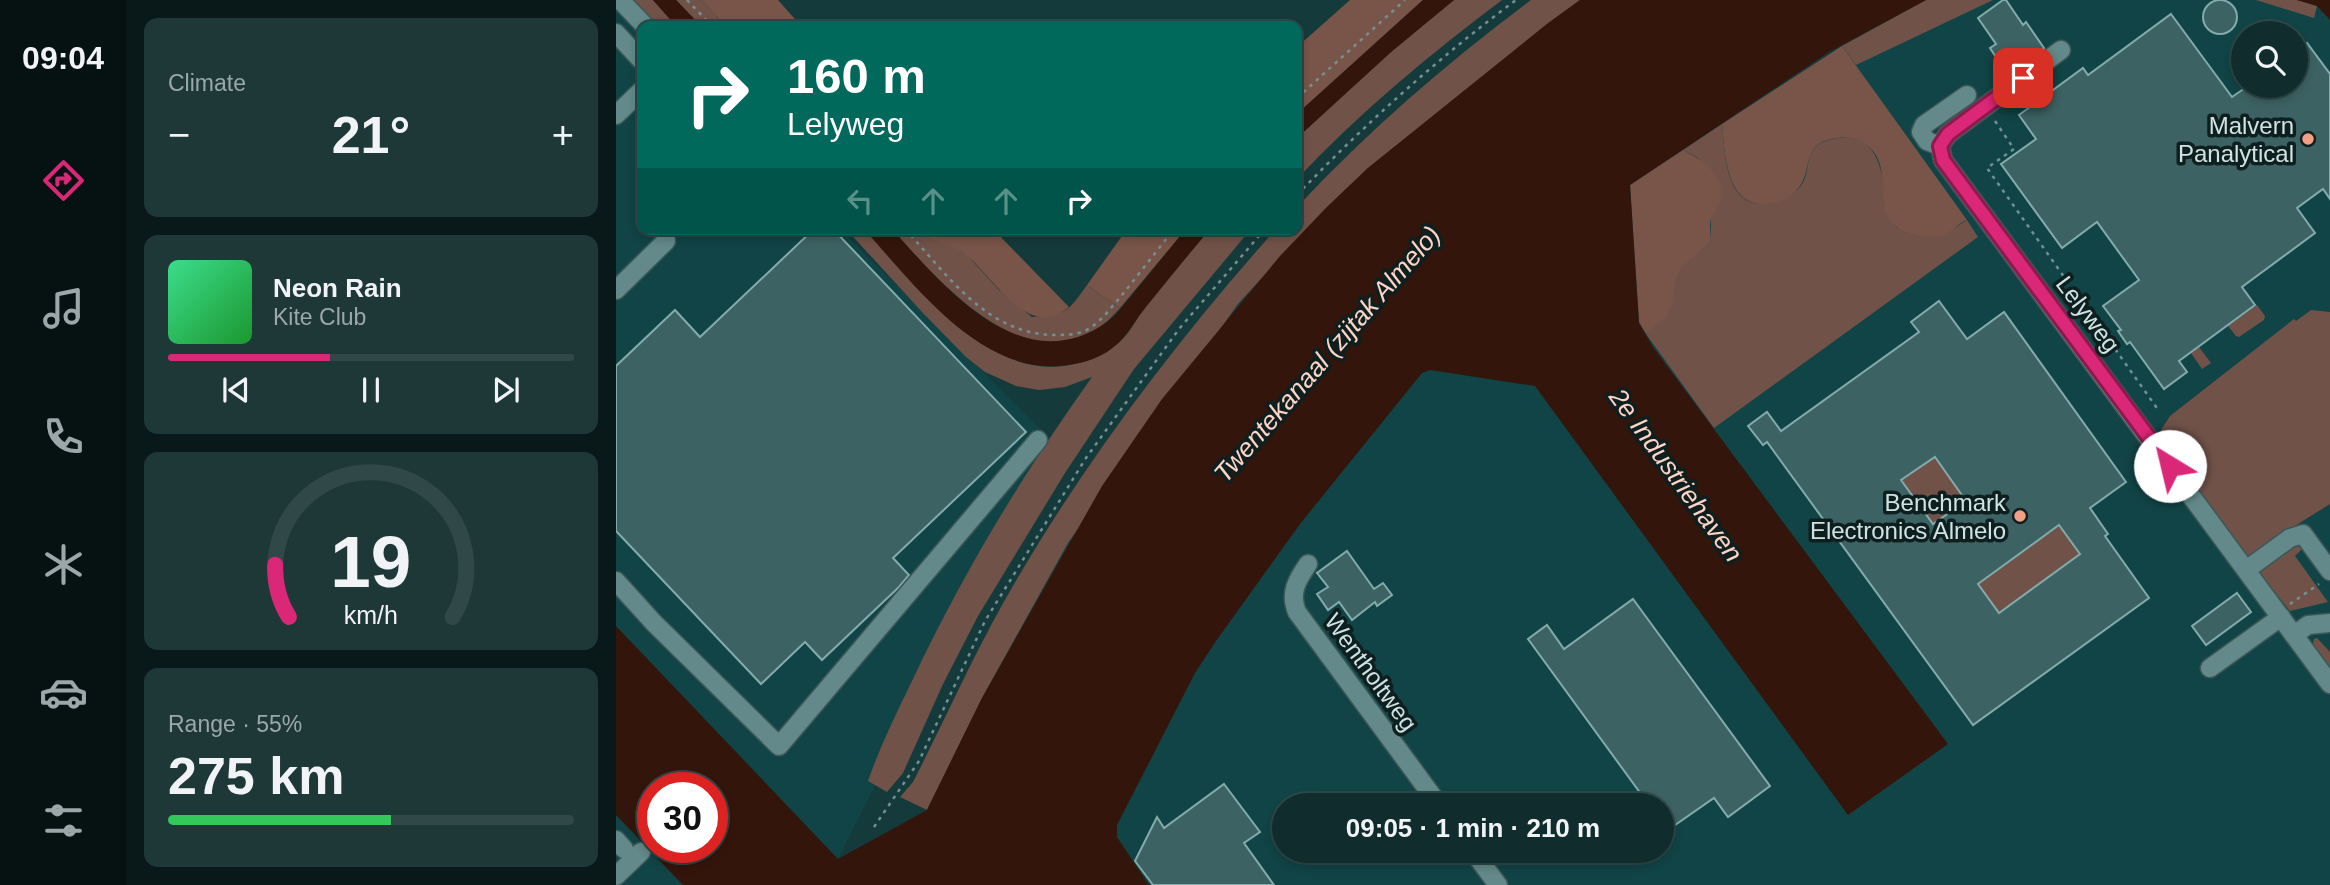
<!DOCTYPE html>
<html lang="en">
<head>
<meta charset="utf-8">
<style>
	:root { --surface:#102c2c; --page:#1e3838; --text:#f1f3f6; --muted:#9ca7a9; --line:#304848; --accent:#db2777 }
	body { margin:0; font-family:Helvetica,sans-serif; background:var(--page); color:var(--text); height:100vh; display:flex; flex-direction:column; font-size:26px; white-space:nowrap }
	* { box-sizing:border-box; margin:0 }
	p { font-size:23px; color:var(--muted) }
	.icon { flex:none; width:38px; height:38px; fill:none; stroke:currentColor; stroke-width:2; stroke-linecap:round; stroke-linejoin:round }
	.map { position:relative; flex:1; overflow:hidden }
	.side { display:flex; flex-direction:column; gap:18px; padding:18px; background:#091818; width:490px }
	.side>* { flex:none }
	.guide { position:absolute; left:21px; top:21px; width:665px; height:214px; border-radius:14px; box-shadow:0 4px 10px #0003,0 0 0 2px var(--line); background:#00695c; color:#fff; overflow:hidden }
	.tools { position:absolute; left:1615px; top:21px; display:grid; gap:14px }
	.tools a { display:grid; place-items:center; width:77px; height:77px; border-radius:50%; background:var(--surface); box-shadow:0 4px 10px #0003,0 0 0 2px var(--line); font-size:35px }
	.speed { position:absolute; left:21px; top:772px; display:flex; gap:14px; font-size:35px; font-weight:700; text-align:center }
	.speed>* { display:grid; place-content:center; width:91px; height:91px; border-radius:50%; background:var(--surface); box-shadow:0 4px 10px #0003,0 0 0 2px var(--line); line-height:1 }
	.speed .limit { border:10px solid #d22; background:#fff; color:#111 }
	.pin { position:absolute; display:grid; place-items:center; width:60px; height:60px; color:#fff; margin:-30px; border-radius:14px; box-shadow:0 4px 10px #0006 }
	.me { position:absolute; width:77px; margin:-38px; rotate:324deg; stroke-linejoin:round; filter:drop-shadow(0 0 5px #0008) }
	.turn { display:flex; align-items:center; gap:24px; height:147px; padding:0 35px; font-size:32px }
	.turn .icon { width:91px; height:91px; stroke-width:2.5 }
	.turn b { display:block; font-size:49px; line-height:60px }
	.lanes { display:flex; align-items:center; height:66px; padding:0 35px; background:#0003; justify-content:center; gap:35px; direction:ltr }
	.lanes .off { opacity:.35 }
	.big { font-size:52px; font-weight:700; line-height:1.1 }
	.side .tile { flex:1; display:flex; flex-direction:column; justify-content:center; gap:10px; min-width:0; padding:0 24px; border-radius:14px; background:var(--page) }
	.side .dial { align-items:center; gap:0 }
	.dial svg { height:182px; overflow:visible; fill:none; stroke:var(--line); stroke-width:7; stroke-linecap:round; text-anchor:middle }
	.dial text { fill:var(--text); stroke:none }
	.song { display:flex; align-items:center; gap:21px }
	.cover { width:84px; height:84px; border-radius:10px; background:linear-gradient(135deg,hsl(150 70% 55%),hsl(130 70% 35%)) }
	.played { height:7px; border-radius:4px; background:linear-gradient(90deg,var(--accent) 40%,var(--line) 40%) }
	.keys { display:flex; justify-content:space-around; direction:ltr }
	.heat { display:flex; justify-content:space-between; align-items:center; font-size:38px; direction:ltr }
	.charge { height:10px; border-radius:5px; background:linear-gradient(90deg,#34c759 55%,var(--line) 0) }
	.trip { position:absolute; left:656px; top:793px; width:402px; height:70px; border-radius:35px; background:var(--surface); box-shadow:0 4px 10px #0003,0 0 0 2px var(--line); font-weight:700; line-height:70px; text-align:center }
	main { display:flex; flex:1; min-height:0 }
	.tab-bar { display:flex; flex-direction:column; width:126px; justify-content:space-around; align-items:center; background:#061212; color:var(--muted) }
	.tab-bar .icon { width:49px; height:49px }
	.tab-bar .selected { color:var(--accent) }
	.tab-bar b { font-size:32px; color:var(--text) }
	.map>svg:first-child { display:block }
</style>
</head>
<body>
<main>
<nav class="tab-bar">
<b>09:04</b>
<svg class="icon selected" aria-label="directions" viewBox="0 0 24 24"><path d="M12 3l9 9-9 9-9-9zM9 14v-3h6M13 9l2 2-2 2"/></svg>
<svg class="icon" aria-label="music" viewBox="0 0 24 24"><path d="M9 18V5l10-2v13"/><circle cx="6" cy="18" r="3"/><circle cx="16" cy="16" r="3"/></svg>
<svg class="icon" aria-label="phone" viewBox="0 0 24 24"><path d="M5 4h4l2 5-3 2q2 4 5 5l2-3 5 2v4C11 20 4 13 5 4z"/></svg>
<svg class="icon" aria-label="climate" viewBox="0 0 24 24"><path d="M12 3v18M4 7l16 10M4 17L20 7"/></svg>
<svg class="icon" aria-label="car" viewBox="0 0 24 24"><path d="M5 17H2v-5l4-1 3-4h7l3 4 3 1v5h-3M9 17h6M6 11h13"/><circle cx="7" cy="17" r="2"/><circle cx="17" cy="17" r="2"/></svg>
<svg class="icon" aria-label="filters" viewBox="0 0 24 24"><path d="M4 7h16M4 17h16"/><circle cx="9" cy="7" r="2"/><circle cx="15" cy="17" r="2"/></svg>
</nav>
<section class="side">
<div class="tile"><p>Climate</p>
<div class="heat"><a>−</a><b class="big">21°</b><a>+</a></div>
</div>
<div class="tile">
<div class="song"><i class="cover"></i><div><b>Neon Rain</b><p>Kite Club</p></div></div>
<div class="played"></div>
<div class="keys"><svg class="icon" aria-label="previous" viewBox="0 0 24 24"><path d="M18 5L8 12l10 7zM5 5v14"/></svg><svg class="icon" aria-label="pause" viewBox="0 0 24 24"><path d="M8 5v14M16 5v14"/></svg><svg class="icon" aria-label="next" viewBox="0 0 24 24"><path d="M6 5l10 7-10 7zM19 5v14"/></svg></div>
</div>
<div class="tile dial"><svg viewBox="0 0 100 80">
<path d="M14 69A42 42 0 1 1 86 69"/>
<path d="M14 69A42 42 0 0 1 8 46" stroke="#db2777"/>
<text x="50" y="56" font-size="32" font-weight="700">19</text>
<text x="50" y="72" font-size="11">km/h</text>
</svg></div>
<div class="tile"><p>Range · 55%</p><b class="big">275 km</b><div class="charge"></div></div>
</section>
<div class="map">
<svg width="1714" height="885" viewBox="0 0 1714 885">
	<rect width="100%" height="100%" fill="#153a3b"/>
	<!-- built -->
	<g fill="#114446" fill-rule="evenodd">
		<path d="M 1348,0 L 1714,0 L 1714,885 L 453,885 L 552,644 L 918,229 L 1164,86 ZM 1628,33 L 1680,33 L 1680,86 L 1628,86 ZM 668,805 L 1046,805 L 1046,850 L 668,850 Z"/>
		<path d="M 0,8 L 26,33 L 26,229 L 224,229 L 434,439 L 222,859 L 221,885 L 0,885 ZM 37,788 L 96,788 L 96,847 L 37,847 Z"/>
	</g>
	<!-- green -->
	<g fill="#715249">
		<polygon points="17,0 37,0 60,26 42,26"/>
		<polygon points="60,0 85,0 110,26 85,26"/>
		<path d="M 838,0 L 886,0 C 814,54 743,113 681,179 L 681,138 L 775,52 Z"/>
		<path d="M 915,0 L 964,0 L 931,24 L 752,168 L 709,209 L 622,304 L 452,543 L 366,698 L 311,810 L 284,797 L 297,782 C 332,714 362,644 401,579 C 475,453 563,338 660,229 L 681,229 L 681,207 C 752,131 832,62 915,0 Z"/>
		<polygon points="1310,0 1377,0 1240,65 1226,46"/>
		<polygon points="1640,0 1681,0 1701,6 1698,18"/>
		<path d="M 1106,124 C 1109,152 1109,207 1149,204 C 1159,204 1176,195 1183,188 C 1195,176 1188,155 1202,145 C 1207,141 1216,139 1222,138 C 1255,133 1264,160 1268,185 C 1271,199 1276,213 1280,227 C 1307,243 1326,237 1351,220 L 1362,237 L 1098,428 L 1030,334 C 1041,323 1054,316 1057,300 C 1059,290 1058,282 1063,272 C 1070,260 1086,252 1095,241 L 1095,220 L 1082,158 L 1067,150 Z"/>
		<path d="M 230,229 L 248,229 C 301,287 386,401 477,357 C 484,353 494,350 500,345 C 511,337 519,322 526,311 C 548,283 571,256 594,229 L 635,229 L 518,369 L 449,473 L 362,616 L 327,684 L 287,773 L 271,792 L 252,781 C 264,746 281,712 297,679 C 347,573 408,472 476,377 L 449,387 L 423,390 L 400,386 L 369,372 L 350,357 L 306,312 Z"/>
		<path d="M 276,229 L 301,229 L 319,241 L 336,245 L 350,254 L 383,290 L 416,317 C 450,315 451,313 471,285 L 504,308 C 426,399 329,289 276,229 Z"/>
		<polygon points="1641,305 1649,316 1648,320 1623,337 1620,336 1612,326"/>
		<polygon points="1695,310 1714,312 1714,504 1661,537 1635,559 1627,555 1548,446 1545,430 1554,416 1678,319 1680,321"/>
		<polygon points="1583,347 1595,363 1586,369 1575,353"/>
		<polygon points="1319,457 1350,501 1317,524 1286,480"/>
		<polygon points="1443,526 1464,554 1383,612 1362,585"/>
		<polygon points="1679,544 1686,549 1679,556 1712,602 1674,611 1643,573 1644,568"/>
		<path d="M 1701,638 L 1714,652 L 1714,674 C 1706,664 1694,653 1698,639 Z"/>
	</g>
	<!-- forest -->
	<g fill="#795448">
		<polygon points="85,0 162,0 185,26 110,26"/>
		<polygon points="734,0 807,0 681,114 681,47"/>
		<path d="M 1226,46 L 1351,220 C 1340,224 1335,234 1323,236 C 1304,239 1276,233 1270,212 C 1263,186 1274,156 1244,141 C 1234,135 1213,137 1203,144 C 1190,152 1193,174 1184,186 C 1177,196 1166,203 1153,204 C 1110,209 1109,154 1106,124 Z"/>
		<path d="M 1067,150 C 1087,161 1113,176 1103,204 C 1102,209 1097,213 1095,219 C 1093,225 1095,234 1095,241 C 1086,252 1070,261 1064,271 C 1056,284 1061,299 1053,312 C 1048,321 1037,327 1030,334 L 1023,322 L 1014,185 Z"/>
		<path d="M 301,229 L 377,229 L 453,307 C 413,343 377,276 349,254 C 339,246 330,246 319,241 C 313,239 307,233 301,229 Z"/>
		<polygon points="511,229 570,229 504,308 471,285"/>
	</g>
	<!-- water -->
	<g fill="#34150b" fill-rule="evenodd">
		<polygon points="37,0 60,0 85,26 60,26"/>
		<polygon points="807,0 838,0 775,52 681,138 681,114"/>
		<path d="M 964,0 L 1310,0 L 1213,52 L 1014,185 L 1023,323 L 1037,347 L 1332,744 L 1232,815 L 919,386 L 814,370 L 806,373 L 684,524 L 600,641 L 579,673 L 501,825 L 501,837 L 533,885 L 67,885 L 0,815 L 0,626 L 222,859 L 311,810 L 366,698 L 486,486 L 546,399 L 664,256 L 709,209 L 752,168 L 931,24 ZM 37,788 L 96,788 L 96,847 L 37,847 Z"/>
		<polygon points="1681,0 1714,0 1714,20 1701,6"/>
		<path d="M 248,229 L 276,229 C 328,287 406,382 491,322 C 500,316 508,304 516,295 C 534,273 552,251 570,229 L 594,229 C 572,255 551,281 530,307 C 520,319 512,335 500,345 C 487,357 469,363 452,365 C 366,378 299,285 248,229 Z"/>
	</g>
	<!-- building -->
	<g fill="#3d6263" stroke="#84abac" stroke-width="2" fill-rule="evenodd">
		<polygon points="1387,0 1390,0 1407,25 1410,22 1428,48 1391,74 1374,48 1380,44 1362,18"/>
		<circle cx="1604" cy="17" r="17"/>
		<polygon points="1555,14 1616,97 1632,86 1680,86 1680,51 1691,43 1714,74 1714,199 1707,189 1681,208 1699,233 1626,287 1639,305 1563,361 1571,372 1548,389 1514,342 1511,344 1502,331 1505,330 1487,306 1523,280 1481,222 1446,248 1385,164 1420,139 1403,115 1467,68 1472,75"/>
		<polygon points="198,229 217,229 410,432 277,558 293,575 283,587 206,660 189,642 145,684 0,531 0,366 59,310 84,337"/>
		<path d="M 1323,301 L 1351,339 L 1388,312 L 1510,482 L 1474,508 L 1492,534 L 1489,536 L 1533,598 L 1357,725 L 1151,442 L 1147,445 L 1132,426 L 1151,412 L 1165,431 L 1303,332 L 1295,322 ZM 1319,457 L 1350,501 L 1317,524 L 1285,480 ZM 1443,525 L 1464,554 L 1383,613 L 1362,584 Z"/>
		<polygon points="731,551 758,589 767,583 776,595 761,606 759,602 736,620 723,602 712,610 701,594 712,587 701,573"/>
		<polygon points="1621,593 1635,612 1590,645 1576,626"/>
		<polygon points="1017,599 1154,786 1112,817 1098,798 1052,830 1046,823 1046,805 1033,805 912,639 931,625 948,649"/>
		<polygon points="608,784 644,832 628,843 658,885 537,885 519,861 541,817 548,828"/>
	</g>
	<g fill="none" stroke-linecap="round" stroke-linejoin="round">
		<defs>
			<g id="minor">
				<polyline points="4,0 29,26"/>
				<polyline points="0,33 26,61"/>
				<polyline points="1445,50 1332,134 1324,146 1327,160 1714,684"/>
				<polyline points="0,115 26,90"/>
				<polyline points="1324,146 1311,141 1305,132 1308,125 1351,95"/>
				<polyline points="0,290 50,241"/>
				<path d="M 692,564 C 681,580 673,593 681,612 L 823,805"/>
				<polyline points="1630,570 1674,538 1687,534 1714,571"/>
				<polyline points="0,581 38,623 163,746 422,440"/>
				<polyline points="1678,635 1692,625 1714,623"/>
				<polyline points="1594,668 1665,617"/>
				<polyline points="0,840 8,849"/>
				<polyline points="856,850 882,885"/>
				<polyline points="0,876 25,852"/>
			</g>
		</defs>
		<!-- minor casing -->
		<use href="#minor" stroke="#3d5757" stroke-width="21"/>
		<!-- path -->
		<g stroke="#749091" stroke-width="2.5" stroke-dasharray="3.5 5" stroke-linecap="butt">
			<polyline points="71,0 96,26"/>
			<polyline points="681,98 789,0"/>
			<polyline points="1379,121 1398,149 1371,168 1543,411"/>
			<path d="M 681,195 C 748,125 822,58 900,0"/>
			<path d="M 289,229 C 331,274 370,334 438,335 C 450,335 464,335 474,328 C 485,321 493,310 501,301 C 520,278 539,253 558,229"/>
			<polyline points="1674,604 1703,584"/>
			<polyline points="258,827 303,761 369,621 470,458 563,329 649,229"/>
		</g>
		<!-- minor -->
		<use href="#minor" stroke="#63898a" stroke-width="18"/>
	</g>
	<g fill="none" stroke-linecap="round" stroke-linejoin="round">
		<defs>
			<polyline id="route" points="1407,78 1332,134 1324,146 1327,160 1554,466"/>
		</defs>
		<!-- route casing -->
		<use href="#route" stroke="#8e194d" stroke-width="18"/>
		<!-- route -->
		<use href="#route" stroke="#db2777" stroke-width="12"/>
	</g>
	<!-- markers -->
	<g fill="#f39f84" stroke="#0f1f1f" stroke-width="2.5">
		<circle cx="1692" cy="139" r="7"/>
		<circle cx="1404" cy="516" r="7"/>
	</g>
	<g text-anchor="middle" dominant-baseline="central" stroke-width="7" stroke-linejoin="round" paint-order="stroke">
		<!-- poi labels -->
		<g font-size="24" fill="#cfe3e3" stroke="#0f1f1f" text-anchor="end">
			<text x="1678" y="125">Malvern<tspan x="1678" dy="28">Panalytical</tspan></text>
			<text x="1390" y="502">Benchmark<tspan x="1390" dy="28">Electronics Almelo</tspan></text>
		</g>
		<!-- street labels -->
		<g font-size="24" fill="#cfe3e3" stroke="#0f1f1f">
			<text transform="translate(1472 314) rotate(53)">Lelyweg</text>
			<text transform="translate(755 672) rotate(54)">Wentholtweg</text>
		</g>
		<!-- water labels -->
		<g font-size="26" font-style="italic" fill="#fdd4c6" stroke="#0f1f1f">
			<text transform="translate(711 354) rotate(-49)">Twentekanaal (zijtak Almelo)</text>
			<text transform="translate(1060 475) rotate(54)">2e Industriehaven</text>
		</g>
	</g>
</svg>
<div class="tools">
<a><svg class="icon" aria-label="search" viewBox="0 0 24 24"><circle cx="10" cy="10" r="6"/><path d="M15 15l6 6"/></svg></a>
</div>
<div class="speed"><div class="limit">30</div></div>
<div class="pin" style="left:1407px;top:78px;background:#d93025"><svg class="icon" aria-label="arrive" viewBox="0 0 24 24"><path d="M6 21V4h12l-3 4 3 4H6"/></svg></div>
<svg class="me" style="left:1554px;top:466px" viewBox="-20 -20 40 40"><circle r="19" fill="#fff"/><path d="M0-13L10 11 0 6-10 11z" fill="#db2777"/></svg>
<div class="trip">09:05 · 1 min · 210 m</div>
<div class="guide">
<div class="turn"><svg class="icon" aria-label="right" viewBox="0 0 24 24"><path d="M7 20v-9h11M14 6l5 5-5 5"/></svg><div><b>160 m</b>Lelyweg</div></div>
<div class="lanes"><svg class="icon off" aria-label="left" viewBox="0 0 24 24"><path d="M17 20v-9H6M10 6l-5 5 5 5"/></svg><svg class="icon off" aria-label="ahead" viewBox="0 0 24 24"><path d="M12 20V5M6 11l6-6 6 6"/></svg><svg class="icon off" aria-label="ahead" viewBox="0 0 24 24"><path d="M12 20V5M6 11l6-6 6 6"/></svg><svg class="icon" aria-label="right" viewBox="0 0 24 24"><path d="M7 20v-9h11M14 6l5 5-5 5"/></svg></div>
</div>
</div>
</main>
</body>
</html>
